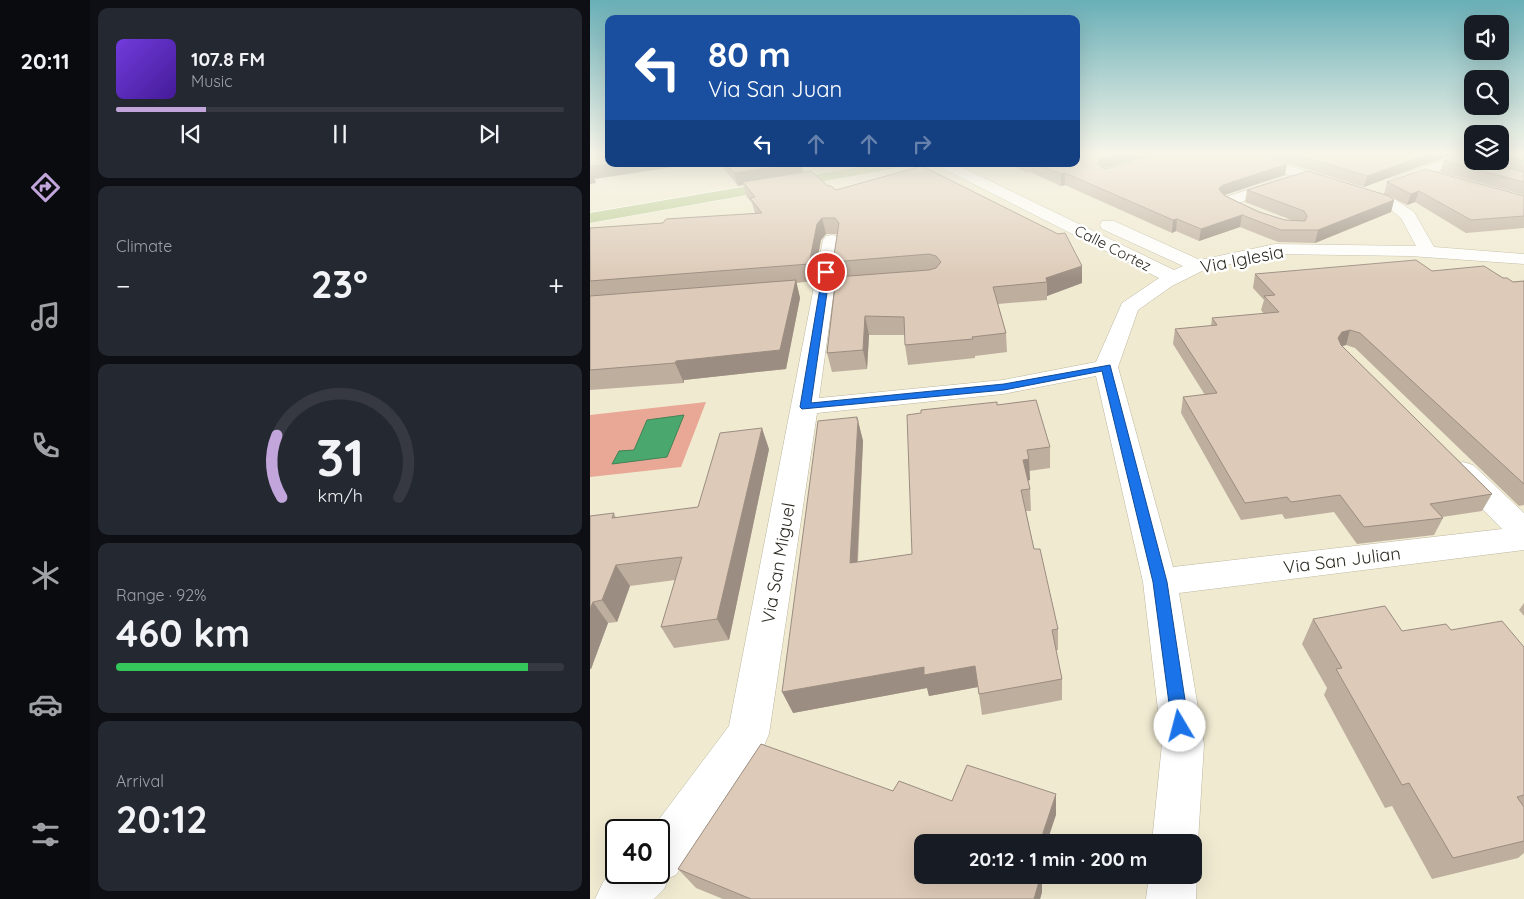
<!DOCTYPE html>
<html lang="en">
<head>
<meta charset="utf-8">
<style>
	:root { --surface:#171b24; --page:#242831; --text:#f1f3f6; --muted:#9ea1a6; --line:#363941; --accent:#c1a5db }
	body { margin:0; font-family:Quicksand,sans-serif; background:var(--page); color:var(--text); height:100vh; display:flex; flex-direction:column; font-size:19px; white-space:nowrap }
	* { box-sizing:border-box; margin:0 }
	p { font-size:16px; color:var(--muted) }
	.icon { flex:none; width:28px; height:28px; fill:none; stroke:currentColor; stroke-width:2; stroke-linecap:round; stroke-linejoin:round }
	.map { position:relative; flex:1; overflow:hidden }
	.sheet { display:flex; flex-direction:column; gap:8px; padding:8px; background:#0d0f14; width:500px }
	.sheet>* { flex:none }
	.top-card { position:absolute; left:15px; top:15px; width:475px; height:152px; border-radius:10px; box-shadow:0 5px 20px #0002; background:#1a4fa0; color:#fff; overflow:hidden }
	.buttons { position:absolute; left:874px; top:15px; display:grid; gap:10px }
	.buttons a { display:grid; place-items:center; width:45px; height:45px; border-radius:10px; background:var(--surface); box-shadow:0 5px 20px #0002; font-size:25px }
	.speed { position:absolute; left:15px; top:819px; display:flex; gap:10px; font-size:25px; font-weight:700; text-align:center }
	.speed>* { display:grid; place-content:center; width:65px; height:65px; border-radius:50%; background:var(--surface); box-shadow:0 5px 20px #0002; line-height:1 }
	.speed .limit { border:2px solid #111; border-radius:8px; background:#fff; color:#111 }
	.pin { position:absolute; display:grid; place-items:center; width:42px; height:42px; color:#fff; margin:-21px; border:2px solid #fff; border-radius:50%; box-shadow:0 1px 5px #0007 }
	.me { position:absolute; width:55px; margin:-28px; rotate:352deg; stroke-linejoin:round; filter:drop-shadow(0 0 4px #0008) }
	.turn { display:flex; align-items:center; gap:18px; height:105px; padding:0 20px; font-size:22px }
	.turn .icon { width:65px; height:65px; stroke-width:2.5 }
	.turn b { display:block; font-size:35px; line-height:42px }
	.lanes { display:flex; align-items:center; height:48px; padding:0 20px; background:#0003; justify-content:center; gap:25px; direction:ltr }
	.lanes .off { opacity:.35 }
	.big { font-size:38px; font-weight:700; line-height:1.1 }
	.sheet .card { flex:1; display:flex; flex-direction:column; justify-content:center; gap:8px; min-width:0; padding:0 18px; border-radius:10px; background:var(--page) }
	.sheet .dial { align-items:center; gap:0 }
	.dial svg { height:130px; overflow:visible; fill:none; stroke:var(--line); stroke-width:7; stroke-linecap:round; text-anchor:middle }
	.dial text { fill:var(--text); stroke:none }
	.song { display:flex; align-items:center; gap:15px }
	.cover { width:60px; height:60px; border-radius:8px; background:linear-gradient(135deg,hsl(260 70% 55%),hsl(260 70% 35%)) }
	.played { height:5px; border-radius:2px; background:linear-gradient(90deg,var(--accent) 20%,var(--line) 20%) }
	.keys { display:flex; justify-content:space-around; direction:ltr }
	.heat { display:flex; justify-content:space-between; align-items:center; font-size:28px; direction:ltr }
	.charge { height:8px; border-radius:4px; background:linear-gradient(90deg,#34c759 92%,var(--line) 0) }
	.trip { position:absolute; left:324px; top:834px; width:288px; height:50px; border-radius:10px; background:var(--surface); box-shadow:0 5px 20px #0002; font-weight:700; line-height:50px; text-align:center }
	main { display:flex; flex:1; min-height:0 }
	.menu { display:flex; flex-direction:column; width:90px; justify-content:space-around; align-items:center; background:#090b0e; color:var(--muted) }
	.menu .icon { width:35px; height:35px }
	.menu .on { color:var(--accent) }
	.menu b { font-size:22px; color:var(--text) }
	.map>svg:first-child { display:block }
</style>
</head>
<body>
<main>
<nav class="menu">
<b>20:11</b>
<svg class="icon on" aria-label="directions" viewBox="0 0 24 24"><path d="M12 3l9 9-9 9-9-9zM9 14v-3h6M13 9l2 2-2 2"/></svg>
<svg class="icon" aria-label="music" viewBox="0 0 24 24"><path d="M9 18V5l10-2v13"/><circle cx="6" cy="18" r="3"/><circle cx="16" cy="16" r="3"/></svg>
<svg class="icon" aria-label="phone" viewBox="0 0 24 24"><path d="M5 4h4l2 5-3 2q2 4 5 5l2-3 5 2v4C11 20 4 13 5 4z"/></svg>
<svg class="icon" aria-label="climate" viewBox="0 0 24 24"><path d="M12 3v18M4 7l16 10M4 17L20 7"/></svg>
<svg class="icon" aria-label="car" viewBox="0 0 24 24"><path d="M5 17H2v-5l4-1 3-4h7l3 4 3 1v5h-3M9 17h6M6 11h13"/><circle cx="7" cy="17" r="2"/><circle cx="17" cy="17" r="2"/></svg>
<svg class="icon" aria-label="filters" viewBox="0 0 24 24"><path d="M4 7h16M4 17h16"/><circle cx="9" cy="7" r="2"/><circle cx="15" cy="17" r="2"/></svg>
</nav>
<section class="sheet">
<div class="card">
<div class="song"><i class="cover"></i><div><b>107.8 FM</b><p>Music</p></div></div>
<div class="played"></div>
<div class="keys"><svg class="icon" aria-label="previous" viewBox="0 0 24 24"><path d="M18 5L8 12l10 7zM5 5v14"/></svg><svg class="icon" aria-label="pause" viewBox="0 0 24 24"><path d="M8 5v14M16 5v14"/></svg><svg class="icon" aria-label="next" viewBox="0 0 24 24"><path d="M6 5l10 7-10 7zM19 5v14"/></svg></div>
</div>
<div class="card"><p>Climate</p>
<div class="heat"><a>−</a><b class="big">23°</b><a>+</a></div>
</div>
<div class="card dial"><svg viewBox="0 0 100 80">
<path d="M14 69A42 42 0 1 1 86 69"/>
<path d="M14 69A42 42 0 0 1 11 31" stroke="#c1a5db"/>
<text x="50" y="56" font-size="32" font-weight="700">31</text>
<text x="50" y="72" font-size="11">km/h</text>
</svg></div>
<div class="card"><p>Range · 92%</p><b class="big">460 km</b><div class="charge"></div></div>
<div class="card"><p>Arrival</p><b class="big">20:12</b></div>
</section>
<div class="map">
<svg width="934" height="899" viewBox="0 0 934 899">
	<rect width="100%" height="100%" fill="#f0ead1"/>
	<!-- green -->
	<polygon fill="#e9a896" points="116,402 91,467 0,477 0,415"/>
	<!-- water -->
	<polygon fill="#4aa76d" stroke="#428256" points="94,415 77,457 22,464 29,451 44,450 57,420"/>
	<g fill="none" stroke-linecap="round" stroke-linejoin="round">
		<defs>
			<g id="minor">
				<polygon points="640,153 659,153 806,200 824,212 844,247 934,254 934,264 820,256 685,254 614,270 582,286 548,310 528,367 583,567 912,529 863,479 859,472 863,465 873,462 883,465 934,513 934,550 589,593 614,744 608,842 602,856 602,842 562,842 572,744 553,582 506,376 413,394 227,413 179,734 173,748 86,875 79,878 74,889 64,899 5,899 13,882 26,868 26,872 69,872 69,830 61,830 139,726 233,240 236,236 242,235 248,236 251,240 229,398 413,380 506,362 532,303 569,278 350,167 348,164 365,164 584,270 593,266 512,229 510,225 512,221 524,221 610,260 685,244 826,246 811,218 796,206 641,156"/>
				<polygon points="864,156 934,175 934,183 865,164 809,186 799,186 797,183 799,180"/>
				<path d="M 692,179 L 697,180 L 699,183 L 697,186 L 648,203 L 671,212 L 673,215 L 671,218 C 658,222 637,212 629,201 L 632,198 Z"/>
				<polygon points="602,864 607,875 606,899 556,899 559,875 602,875"/>
			</g>
			<polygon id="major" points="286,164 315,164 308,168 0,223 0,213"/>
		</defs>
		<!-- minor casing -->
		<use href="#minor" stroke="#bcb69e" stroke-width="1"/>
		<!-- major casing -->
		<use href="#major" stroke="#fff" stroke-width="1"/>
		<!-- minor -->
		<use href="#minor" fill="#fff" fill-rule="evenodd"/>
		<!-- major -->
		<use href="#major" fill="#b9cb92" fill-rule="evenodd"/>
	</g>
	<!-- wall -->
	<g fill="#beae9e">
		<polygon points="665,153 882,153 882,161 910,161 910,153 934,153 934,195 850,172 854,161 868,156 863,154 774,187"/>
		<polygon points="130,164 211,164 213,172 246,190 492,266 492,283 457,296 457,300 408,304 416,333 417,352 385,356 385,358 318,365 315,345 315,335 279,335 277,369 242,372 237,353 247,277 243,262 247,234 236,234 231,240 223,281 206,283 210,298 196,369 94,380 94,383 0,390 0,228 73,223 165,213 162,203 157,197 153,185 148,186"/>
		<polygon points="418,164 486,164 515,169 695,175 635,195 669,212 695,220 704,221 655,202 657,190 794,194 797,182 934,196 934,228 876,233 825,202 817,205 801,197 804,200 801,212 725,243 688,242 650,227 609,241 586,231 582,233 475,185 471,186 438,171 438,173"/>
		<polygon points="842,271 913,278 923,282 934,281 934,505 929,506 765,348 756,345 752,346 902,494 892,511 852,517 853,518 844,535 767,544 744,512 695,519 692,514 651,520 591,413 593,397 615,395 583,344 585,329 621,326 622,318 674,314 671,310 674,300 663,288 665,274"/>
		<polygon points="407,405 460,447 460,468 439,471 440,480 438,481 440,489 441,511 436,511 444,549 468,629 468,650 466,650 472,679 472,700 392,715 388,687 339,696 337,688 203,713 267,417 273,441 268,562 322,554"/>
		<polygon points="179,449 139,640 84,648 71,627 85,580 40,586 27,622 18,623 1,669 0,669 0,516 24,513 26,518 108,507"/>
		<polygon points="934,603 934,616 929,610"/>
		<polygon points="723,619 812,631 861,630 934,647 934,853 928,858 842,879 802,806 795,808 734,695 737,688 712,644"/>
		<polygon points="303,791 362,801 466,815 332,842 452,892 450,899 133,899 106,888 88,869"/>
	</g>
	<!-- shaded-wall -->
	<g fill="#9b8d81">
		<polygon points="533,153 573,153 510,169 507,164 510,158"/>
		<polygon points="842,153 864,153 863,154 774,187 777,176"/>
		<polygon points="19,164 103,164 5,179 6,183 0,184 0,166"/>
		<polygon points="203,164 211,164 214,174 153,182 153,185 148,186 144,173"/>
		<polygon points="697,164 695,175 631,196 628,200 629,188 633,185"/>
		<polygon points="475,173 475,185 471,186 471,174"/>
		<polygon points="829,191 825,202 817,205 821,194"/>
		<polygon points="804,200 801,212 725,243 728,230"/>
		<polygon points="652,215 650,227 609,241 611,229"/>
		<polygon points="232,218 236,234 231,240 223,281 219,264 227,224"/>
		<polygon points="587,219 586,231 582,233 583,220"/>
		<polygon points="492,266 492,283 457,296 457,282 456,278"/>
		<polygon points="206,280 210,298 196,369 94,380 94,383 85,363 86,361"/>
		<polygon points="275,316 279,335 277,369 273,350"/>
		<polygon points="760,330 756,345 748,347 748,338 752,332"/>
		<polygon points="267,417 273,441 266,585 260,563"/>
		<polygon points="172,428 179,449 139,640 127,619"/>
		<polygon points="439,459 440,480 434,481 433,460"/>
		<polygon points="26,565 40,586 27,622 12,600"/>
		<polygon points="3,602 18,623 1,669 0,668 0,609"/>
		<polygon points="385,666 388,687 339,696 337,688 203,713 192,692 334,667"/>
		<polygon points="466,794 466,815 457,842 450,842"/>
		<polygon points="451,875 452,875 452,892 450,899 444,899"/>
	</g>
	<!-- building -->
	<g fill="#ddcab8" stroke="#9b8d81">
		<polygon points="0,153 19,153 19,164 0,166 1,171 0,171"/>
		<polygon points="486,153 533,153 510,158 507,164 515,169 579,153 660,153 697,164 633,185 629,188 630,191 635,196 669,212 695,220 715,221 717,216 714,211 657,190 718,171 799,196 804,200 728,230 691,230 652,215 611,229 587,219 583,220 475,173 471,174 446,164 486,164"/>
		<polygon points="701,153 842,153 777,176"/>
		<polygon points="910,153 934,153 934,161 910,155"/>
		<polygon points="869,155 882,159 882,161 892,161 934,172 934,182 854,161"/>
		<polygon points="136,164 203,164 144,173"/>
		<polygon points="332,166 468,234 475,233 492,266 456,278 457,282 403,287 416,333 382,337 383,339 315,345 314,317 275,316 273,350 237,353 246,277 339,270 346,268 351,262 346,256 339,254 243,262 249,223 245,218 232,218 227,224 219,264 0,281 0,228 73,223 76,219 172,213 160,198 165,197 153,182 221,171 238,186 241,186 246,190"/>
		<polygon points="835,169 934,196 934,216 881,220 829,191 821,194 797,182"/>
		<polygon points="826,260 842,271 894,266 913,278 917,278 923,282 934,281 934,484 770,333 760,330 752,332 748,338 751,345 902,494 840,504 853,518 774,527 750,495 701,502 697,497 655,503 593,397 627,393 585,329 627,325 622,318 689,312 674,296 685,295 665,274"/>
		<polygon points="206,280 190,350 86,361 85,363 0,370 0,296"/>
		<polygon points="446,400 460,447 437,450 439,459 433,460 440,489 431,490 444,549 450,549 468,629 462,630 472,679 389,694 385,666 334,675 334,667 192,692 228,421 267,417 267,420 268,420 260,563 322,554 317,415 331,413 331,410 407,402 407,405"/>
		<polygon points="172,428 127,619 71,627 92,557 26,565 12,600 3,602 0,609 0,516 24,513 22,518 108,507 130,433"/>
		<polygon points="795,606 812,631 856,624 861,630 912,621 934,647 934,795 927,797 934,807 934,841 863,858 819,783 812,785 746,669 752,668 723,619"/>
		<polygon points="171,744 303,791 309,781 362,801 377,765 466,794 450,842 332,842 332,875 451,875 444,899 161,899 88,869"/>
	</g>
	<!-- sky -->
	<linearGradient id="sky" x2="0" y2="1"><stop stop-color="#69afb7"/><stop offset="0.55" stop-color="#f8f6ea"/><stop offset="1" stop-color="#f8f6ea" stop-opacity="0"/></linearGradient>
	<rect width="934" height="279" fill="url(#sky)"/>
	<!-- route -->
	<polygon fill="#1a73e8" stroke="#114b97" points="233,270 240,272 221,403 414,384 520,365 577,582 599,726 596,731 590,734 585,731 582,726 563,582 512,371 414,390 212,409 210,407"/>
	<g text-anchor="middle" dominant-baseline="central" stroke-width="5" stroke-linejoin="round" paint-order="stroke">
		<!-- far-street labels -->
		<g font-size="15" fill="#2e2c22" stroke="#fff">
			<text transform="translate(523 248) rotate(27)">Calle Cortez</text>
		</g>
		<!-- street labels -->
		<g font-size="18" fill="#2e2c22" stroke="#fff">
			<text transform="translate(652 259) rotate(-11)">Via Iglesia</text>
			<text transform="translate(752 560) rotate(-7)">Via San Julian</text>
			<text transform="translate(188 563) rotate(-80)">Via San Miguel</text>
		</g>
	</g>
</svg>
<div class="buttons">
<a><svg class="icon" aria-label="sound" viewBox="0 0 24 24"><path d="M4 9h4l5-4v14l-5-4H4zM17 9q2 3 0 6"/></svg></a>
<a><svg class="icon" aria-label="search" viewBox="0 0 24 24"><circle cx="10" cy="10" r="6"/><path d="M15 15l6 6"/></svg></a>
<a><svg class="icon" aria-label="layers" viewBox="0 0 24 24"><path d="M12 4l9 5-9 5-9-5zM3 14l9 5 9-5"/></svg></a>
</div>
<div class="speed"><div class="limit">40</div></div>
<div class="pin" style="left:236px;top:272px;background:#d93025"><svg class="icon" aria-label="arrive" viewBox="0 0 24 24"><path d="M6 21V4h12l-3 4 3 4H6"/></svg></div>
<svg class="me" style="left:590px;top:726px" viewBox="-20 -20 40 40"><circle r="19" fill="#fff"/><path d="M0-13L10 11 0 6-10 11z" fill="#1a73e8"/></svg>
<div class="trip">20:12 · 1 min · 200 m</div>
<div class="top-card">
<div class="turn"><svg class="icon" aria-label="left" viewBox="0 0 24 24"><path d="M17 20v-9H6M10 6l-5 5 5 5"/></svg><div><b>80 m</b>Via San Juan</div></div>
<div class="lanes"><svg class="icon" aria-label="left" viewBox="0 0 24 24"><path d="M17 20v-9H6M10 6l-5 5 5 5"/></svg><svg class="icon off" aria-label="ahead" viewBox="0 0 24 24"><path d="M12 20V5M6 11l6-6 6 6"/></svg><svg class="icon off" aria-label="ahead" viewBox="0 0 24 24"><path d="M12 20V5M6 11l6-6 6 6"/></svg><svg class="icon off" aria-label="right" viewBox="0 0 24 24"><path d="M7 20v-9h11M14 6l5 5-5 5"/></svg></div>
</div>
</div>
</main>
</body>
</html>
